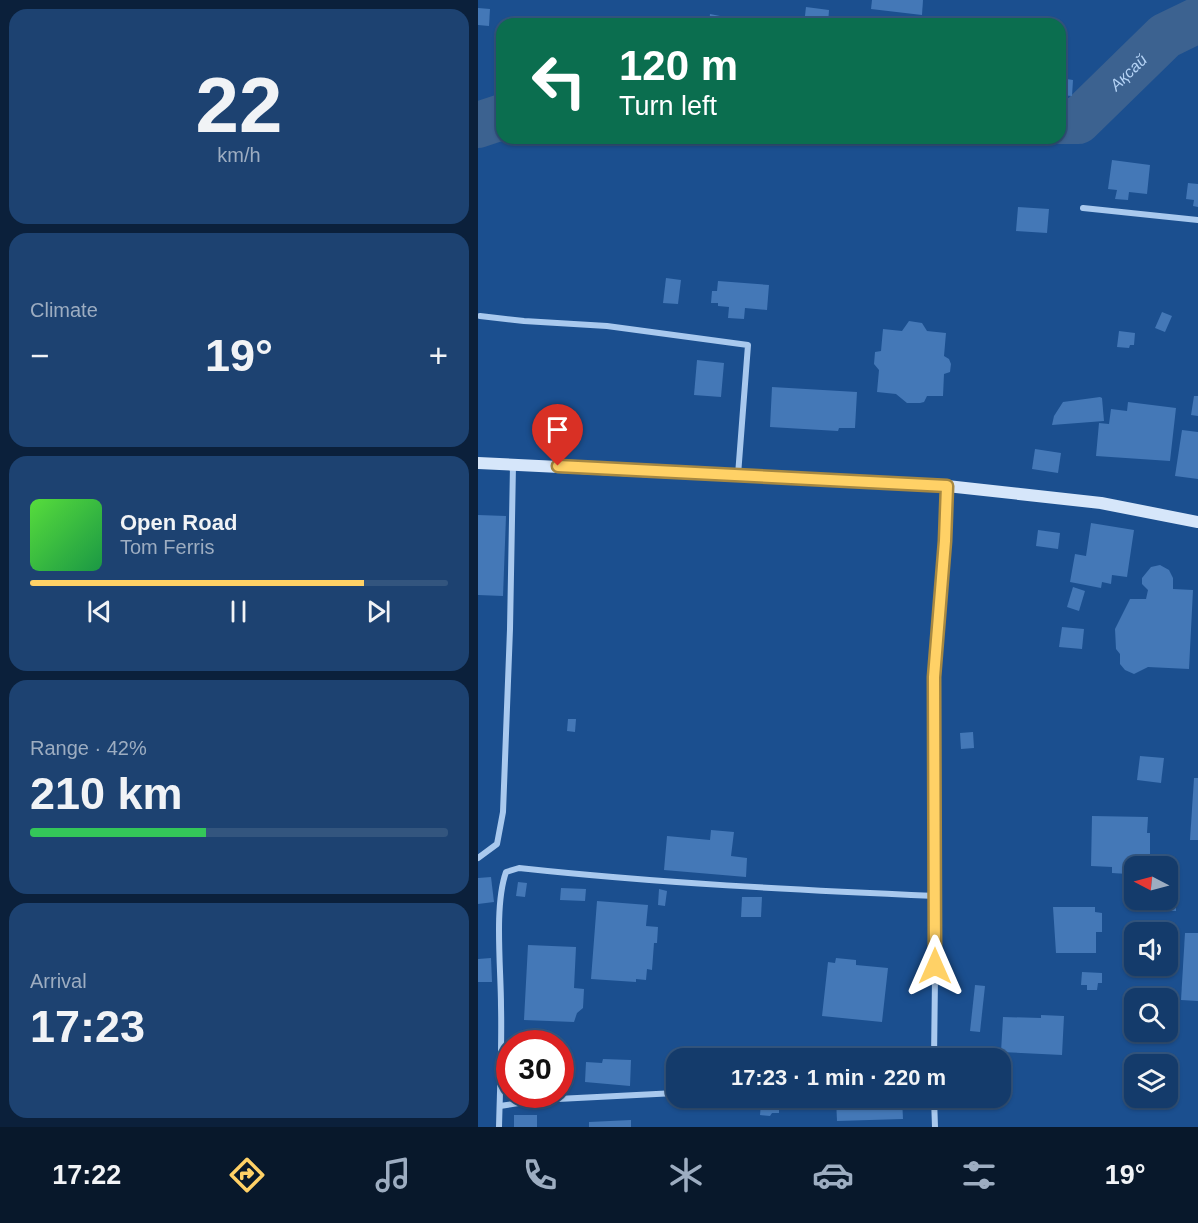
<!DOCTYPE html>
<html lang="en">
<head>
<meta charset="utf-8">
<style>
	:root { --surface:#143b6b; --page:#1d4271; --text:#f1f3f6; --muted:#9dadc1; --line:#33557e; --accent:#ffd166 }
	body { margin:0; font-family:Helvetica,sans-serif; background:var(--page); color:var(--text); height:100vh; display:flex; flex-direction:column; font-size:22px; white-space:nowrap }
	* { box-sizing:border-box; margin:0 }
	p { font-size:20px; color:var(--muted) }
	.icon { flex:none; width:33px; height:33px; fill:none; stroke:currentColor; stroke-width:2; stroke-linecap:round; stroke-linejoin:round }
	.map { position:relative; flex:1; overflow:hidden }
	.side { display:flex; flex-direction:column; gap:9px; padding:9px; background:#0b203b; width:478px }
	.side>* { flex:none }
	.top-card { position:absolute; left:18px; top:18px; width:570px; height:126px; border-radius:18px; box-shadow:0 2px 4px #0004,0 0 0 2px var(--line); background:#0b6e4f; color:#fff; overflow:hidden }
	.needle { width:39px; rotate:276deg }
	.buttons { position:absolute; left:646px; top:856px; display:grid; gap:12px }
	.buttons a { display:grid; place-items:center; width:54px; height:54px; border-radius:12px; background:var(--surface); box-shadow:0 2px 4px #0004,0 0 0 2px var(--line); font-size:30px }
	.speed { position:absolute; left:18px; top:1030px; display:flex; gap:12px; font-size:30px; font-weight:700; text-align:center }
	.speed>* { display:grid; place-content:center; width:78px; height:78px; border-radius:50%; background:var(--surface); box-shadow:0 2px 4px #0004,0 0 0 2px var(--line); line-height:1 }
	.speed .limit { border:9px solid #d22; background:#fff; color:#111 }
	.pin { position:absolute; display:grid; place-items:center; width:51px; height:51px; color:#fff; margin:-62px -26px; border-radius:50% 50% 50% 0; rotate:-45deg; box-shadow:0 0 6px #0007 }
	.pin .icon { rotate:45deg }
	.me { position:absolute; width:66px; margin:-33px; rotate:0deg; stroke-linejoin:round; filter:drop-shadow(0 0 4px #0008) }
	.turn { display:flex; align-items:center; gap:21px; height:126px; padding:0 24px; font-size:27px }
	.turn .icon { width:78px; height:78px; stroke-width:2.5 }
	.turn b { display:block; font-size:42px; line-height:51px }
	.big { font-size:45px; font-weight:800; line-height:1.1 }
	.side .card { flex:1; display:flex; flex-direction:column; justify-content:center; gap:9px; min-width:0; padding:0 21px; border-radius:18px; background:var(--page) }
	.side .dial { align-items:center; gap:0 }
	.dial b { font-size:78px; line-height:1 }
	.song { display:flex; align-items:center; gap:18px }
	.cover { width:72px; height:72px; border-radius:9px; background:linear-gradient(135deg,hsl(110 70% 55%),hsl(140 70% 35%)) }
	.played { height:6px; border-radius:3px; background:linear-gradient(90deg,var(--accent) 80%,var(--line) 80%) }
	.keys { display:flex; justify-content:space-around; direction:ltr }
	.heat { display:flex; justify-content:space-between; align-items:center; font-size:33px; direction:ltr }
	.charge { height:9px; border-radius:4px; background:linear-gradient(90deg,#34c759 42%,var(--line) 0) }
	.trip { position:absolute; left:188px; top:1048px; width:345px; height:60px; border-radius:18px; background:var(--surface); box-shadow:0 2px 4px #0004,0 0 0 2px var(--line); font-weight:800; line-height:60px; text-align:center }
	.tabs { display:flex; height:96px; justify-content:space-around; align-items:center; background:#08182b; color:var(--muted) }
	.tabs .icon { width:42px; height:42px }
	.tabs .active { color:var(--accent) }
	.tabs b { font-size:27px; color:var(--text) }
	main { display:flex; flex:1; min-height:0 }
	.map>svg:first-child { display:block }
</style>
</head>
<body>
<main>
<section class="side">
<div class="card dial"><b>22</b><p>km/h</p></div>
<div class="card"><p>Climate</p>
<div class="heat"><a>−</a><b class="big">19°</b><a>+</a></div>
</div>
<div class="card">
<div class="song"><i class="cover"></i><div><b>Open Road</b><p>Tom Ferris</p></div></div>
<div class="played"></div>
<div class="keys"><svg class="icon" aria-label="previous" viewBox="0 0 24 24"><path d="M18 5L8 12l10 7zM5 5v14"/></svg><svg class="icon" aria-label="pause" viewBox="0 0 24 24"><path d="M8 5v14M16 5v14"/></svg><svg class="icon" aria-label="next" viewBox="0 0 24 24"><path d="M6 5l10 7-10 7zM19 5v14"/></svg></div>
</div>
<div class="card"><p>Range · 42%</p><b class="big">210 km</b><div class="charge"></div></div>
<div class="card"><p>Arrival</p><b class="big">17:23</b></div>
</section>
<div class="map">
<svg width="720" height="1127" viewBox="0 0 720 1127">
	<rect width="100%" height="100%" fill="#1b4f8f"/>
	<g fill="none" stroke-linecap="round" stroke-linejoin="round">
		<!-- river -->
		<g stroke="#3c6290" stroke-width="46">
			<path id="s1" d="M 582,121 L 600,121 L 687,36 L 720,20"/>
			<polyline points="0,125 24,117"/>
		</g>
	</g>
	<!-- building -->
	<g fill="#4478b7">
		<polygon points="394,0 445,0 444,15 393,9"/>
		<polygon points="328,7 351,10 350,24 326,24"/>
		<polygon points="0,8 12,9 11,26 0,25"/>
		<polygon points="232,14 262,20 261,24 231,24"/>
		<polygon points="582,78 595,80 594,96 582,95"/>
		<polygon points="634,160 672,165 669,194 651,192 650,200 637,199 639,190 630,189"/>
		<polygon points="710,183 720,184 720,207 715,206 716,200 708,199"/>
		<polygon points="540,207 571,209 569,233 538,231"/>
		<polygon points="188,278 203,280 200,304 185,303"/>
		<polygon points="240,281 291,285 289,310 267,308 266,319 250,318 251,307 240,306 240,303 233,303 234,291 239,291"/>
		<polygon points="684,312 694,316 687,332 677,328"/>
		<polygon points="431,321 444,323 449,331 468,333 466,356 471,359 473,364 472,372 466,374 465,396 449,396 446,402 442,403 429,403 418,394 399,392 401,370 396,364 397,352 403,351 405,329 424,331"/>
		<polygon points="641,331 657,333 656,345 652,345 651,348 639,347"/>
		<polygon points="219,360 246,363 243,397 216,395"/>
		<polygon points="294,387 379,392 377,428 361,428 360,431 292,427"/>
		<polygon points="716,396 720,396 720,416 713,415"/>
		<polygon points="622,397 624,398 626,421 574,425 576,416 585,402"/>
		<polygon points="650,402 698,408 692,461 618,456 621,423 631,424 633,409 649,411"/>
		<polygon points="704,430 720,432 720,479 697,476"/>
		<polygon points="557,449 583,453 580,473 554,469"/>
		<polygon points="0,515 28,516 25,596 0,595"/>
		<polygon points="613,523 656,530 649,577 634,575 633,584 624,582 623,588 592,582 597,554 608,556"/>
		<polygon points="560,530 582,533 580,549 558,546"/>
		<polygon points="682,565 691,570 695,578 695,589 715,590 711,669 670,667 656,674 647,670 642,664 642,654 638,649 637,629 652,599 668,599 670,590 664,584 664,578 673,567"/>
		<polygon points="595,587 607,591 601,611 589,607"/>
		<polygon points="584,627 606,629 604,649 581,647"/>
		<polygon points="90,719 98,719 97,732 89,731"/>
		<polygon points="495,732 496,748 483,749 482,733"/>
		<polygon points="662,756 686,758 683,783 659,780"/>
		<polygon points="716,778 720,778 720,840 712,840"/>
		<polygon points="614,816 670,817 669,833 672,833 672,867 651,867 650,874 634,873 634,867 613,866"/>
		<polygon points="233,830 256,832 253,856 269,858 268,877 186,870 189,836 232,840"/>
		<polygon points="13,877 16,902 0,904 0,878"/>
		<polygon points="40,882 49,883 47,897 38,896"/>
		<polygon points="83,888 108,889 107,901 82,900"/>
		<polygon points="181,889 189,891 187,906 180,905"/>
		<polygon points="264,897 284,897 283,917 263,917"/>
		<polygon points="119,901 170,905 168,926 180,927 179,943 176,943 174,970 169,969 168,980 158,979 158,982 113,979"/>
		<polygon points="671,904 698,904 698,911 671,910"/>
		<polygon points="575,907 617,907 617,912 624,913 624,932 618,932 618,953 578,953"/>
		<polygon points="654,926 667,927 667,933 657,933 657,951 653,951"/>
		<polygon points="707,933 720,933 720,1001 703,1000"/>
		<polygon points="50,945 98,947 96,988 106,989 105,1008 99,1013 96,1022 46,1020"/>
		<polygon points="13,958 14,982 0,982 0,959"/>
		<polygon points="358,958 378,960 378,965 410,968 404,1022 344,1016 350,962 357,963"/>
		<polygon points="604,972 624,973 624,983 620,983 619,990 609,990 609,985 603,985"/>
		<polygon points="497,985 507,986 502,1032 492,1031"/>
		<polygon points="563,1015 586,1016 584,1055 523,1052 525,1017 563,1018"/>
		<polygon points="426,1047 426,1059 369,1059 369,1048"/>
		<polygon points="82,1057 88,1057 86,1089 82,1089"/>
		<polygon points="125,1059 153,1060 152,1086 107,1082 108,1062 124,1063"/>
		<polygon points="424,1098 425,1119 359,1121 358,1099"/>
		<polygon points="283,1103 301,1106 301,1113 294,1113 292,1116 282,1115"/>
		<rect x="36" y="1115" width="23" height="12"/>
		<polygon points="153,1120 153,1127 111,1127 111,1122"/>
	</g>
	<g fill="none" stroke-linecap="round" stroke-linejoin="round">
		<!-- street -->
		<g stroke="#a9c9ee" stroke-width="6">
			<polyline points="605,208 720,220"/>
			<polyline points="2,316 46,321 129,326 270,345 260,475"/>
			<polyline points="0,858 19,844 25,812 32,629 35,465"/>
			<polyline points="456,1059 458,896 456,677 467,541 469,486"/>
			<polyline points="456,1098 457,1127"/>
			<polyline points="22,1106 60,1100 198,1093"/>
			<path d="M 21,1127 C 22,1087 24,1046 23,1006 C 23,968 16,906 28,872 L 41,868 C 179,883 318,890 458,896"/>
		</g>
		<!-- secondary -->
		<polyline stroke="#d6e6fa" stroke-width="12" points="0,463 469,486 623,503 720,522"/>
	</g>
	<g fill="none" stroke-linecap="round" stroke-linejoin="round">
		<defs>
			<polyline id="route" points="80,466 469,486 467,541 456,677 457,966"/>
		</defs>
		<!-- route casing -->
		<use href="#route" stroke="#a68842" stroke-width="15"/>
		<!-- route -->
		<use href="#route" stroke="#ffd166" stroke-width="10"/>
	</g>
	<g text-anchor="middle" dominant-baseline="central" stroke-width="6" stroke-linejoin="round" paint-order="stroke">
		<!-- water labels -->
		<g font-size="16" font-style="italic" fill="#b5d3f5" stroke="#1b4f8f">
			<text stroke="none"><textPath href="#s1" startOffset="88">Ақсай</textPath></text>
		</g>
	</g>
</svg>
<div class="buttons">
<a><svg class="needle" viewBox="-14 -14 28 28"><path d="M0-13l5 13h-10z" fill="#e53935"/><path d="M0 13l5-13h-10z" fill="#9dadc1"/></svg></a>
<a><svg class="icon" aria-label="sound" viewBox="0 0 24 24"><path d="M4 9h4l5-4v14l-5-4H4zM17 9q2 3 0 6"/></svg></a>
<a><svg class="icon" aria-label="search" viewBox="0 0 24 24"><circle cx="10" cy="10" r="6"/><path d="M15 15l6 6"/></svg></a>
<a><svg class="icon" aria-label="layers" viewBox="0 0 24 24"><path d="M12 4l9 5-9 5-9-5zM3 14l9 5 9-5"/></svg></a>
</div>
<div class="speed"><div class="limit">30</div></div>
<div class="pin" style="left:80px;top:466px;background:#d93025"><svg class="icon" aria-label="arrive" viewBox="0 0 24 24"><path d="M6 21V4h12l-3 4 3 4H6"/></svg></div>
<svg class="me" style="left:457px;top:966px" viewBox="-20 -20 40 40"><path d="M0-17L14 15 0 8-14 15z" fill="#ffd166" stroke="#fff" stroke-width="4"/></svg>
<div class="trip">17:23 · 1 min · 220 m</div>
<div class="top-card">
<div class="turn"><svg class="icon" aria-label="left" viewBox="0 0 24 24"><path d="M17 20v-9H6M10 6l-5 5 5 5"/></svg><div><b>120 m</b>Turn left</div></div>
</div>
</div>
</main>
<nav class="tabs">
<b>17:22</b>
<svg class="icon active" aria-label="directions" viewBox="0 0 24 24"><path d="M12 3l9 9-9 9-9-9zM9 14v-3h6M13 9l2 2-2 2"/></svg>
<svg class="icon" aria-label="music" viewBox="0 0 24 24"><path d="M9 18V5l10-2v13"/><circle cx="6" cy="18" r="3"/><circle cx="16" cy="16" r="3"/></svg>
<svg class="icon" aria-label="phone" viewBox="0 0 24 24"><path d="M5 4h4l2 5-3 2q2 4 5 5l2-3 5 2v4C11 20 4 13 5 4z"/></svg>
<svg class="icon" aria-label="climate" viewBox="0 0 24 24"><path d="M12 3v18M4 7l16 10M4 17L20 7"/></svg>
<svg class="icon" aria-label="car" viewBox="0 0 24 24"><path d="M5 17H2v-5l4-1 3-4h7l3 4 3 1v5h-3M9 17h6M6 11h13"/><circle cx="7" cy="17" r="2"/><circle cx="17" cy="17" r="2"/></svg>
<svg class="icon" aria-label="filters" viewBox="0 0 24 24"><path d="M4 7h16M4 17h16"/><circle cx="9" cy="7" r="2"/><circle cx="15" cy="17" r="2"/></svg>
<b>19°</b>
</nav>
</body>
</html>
